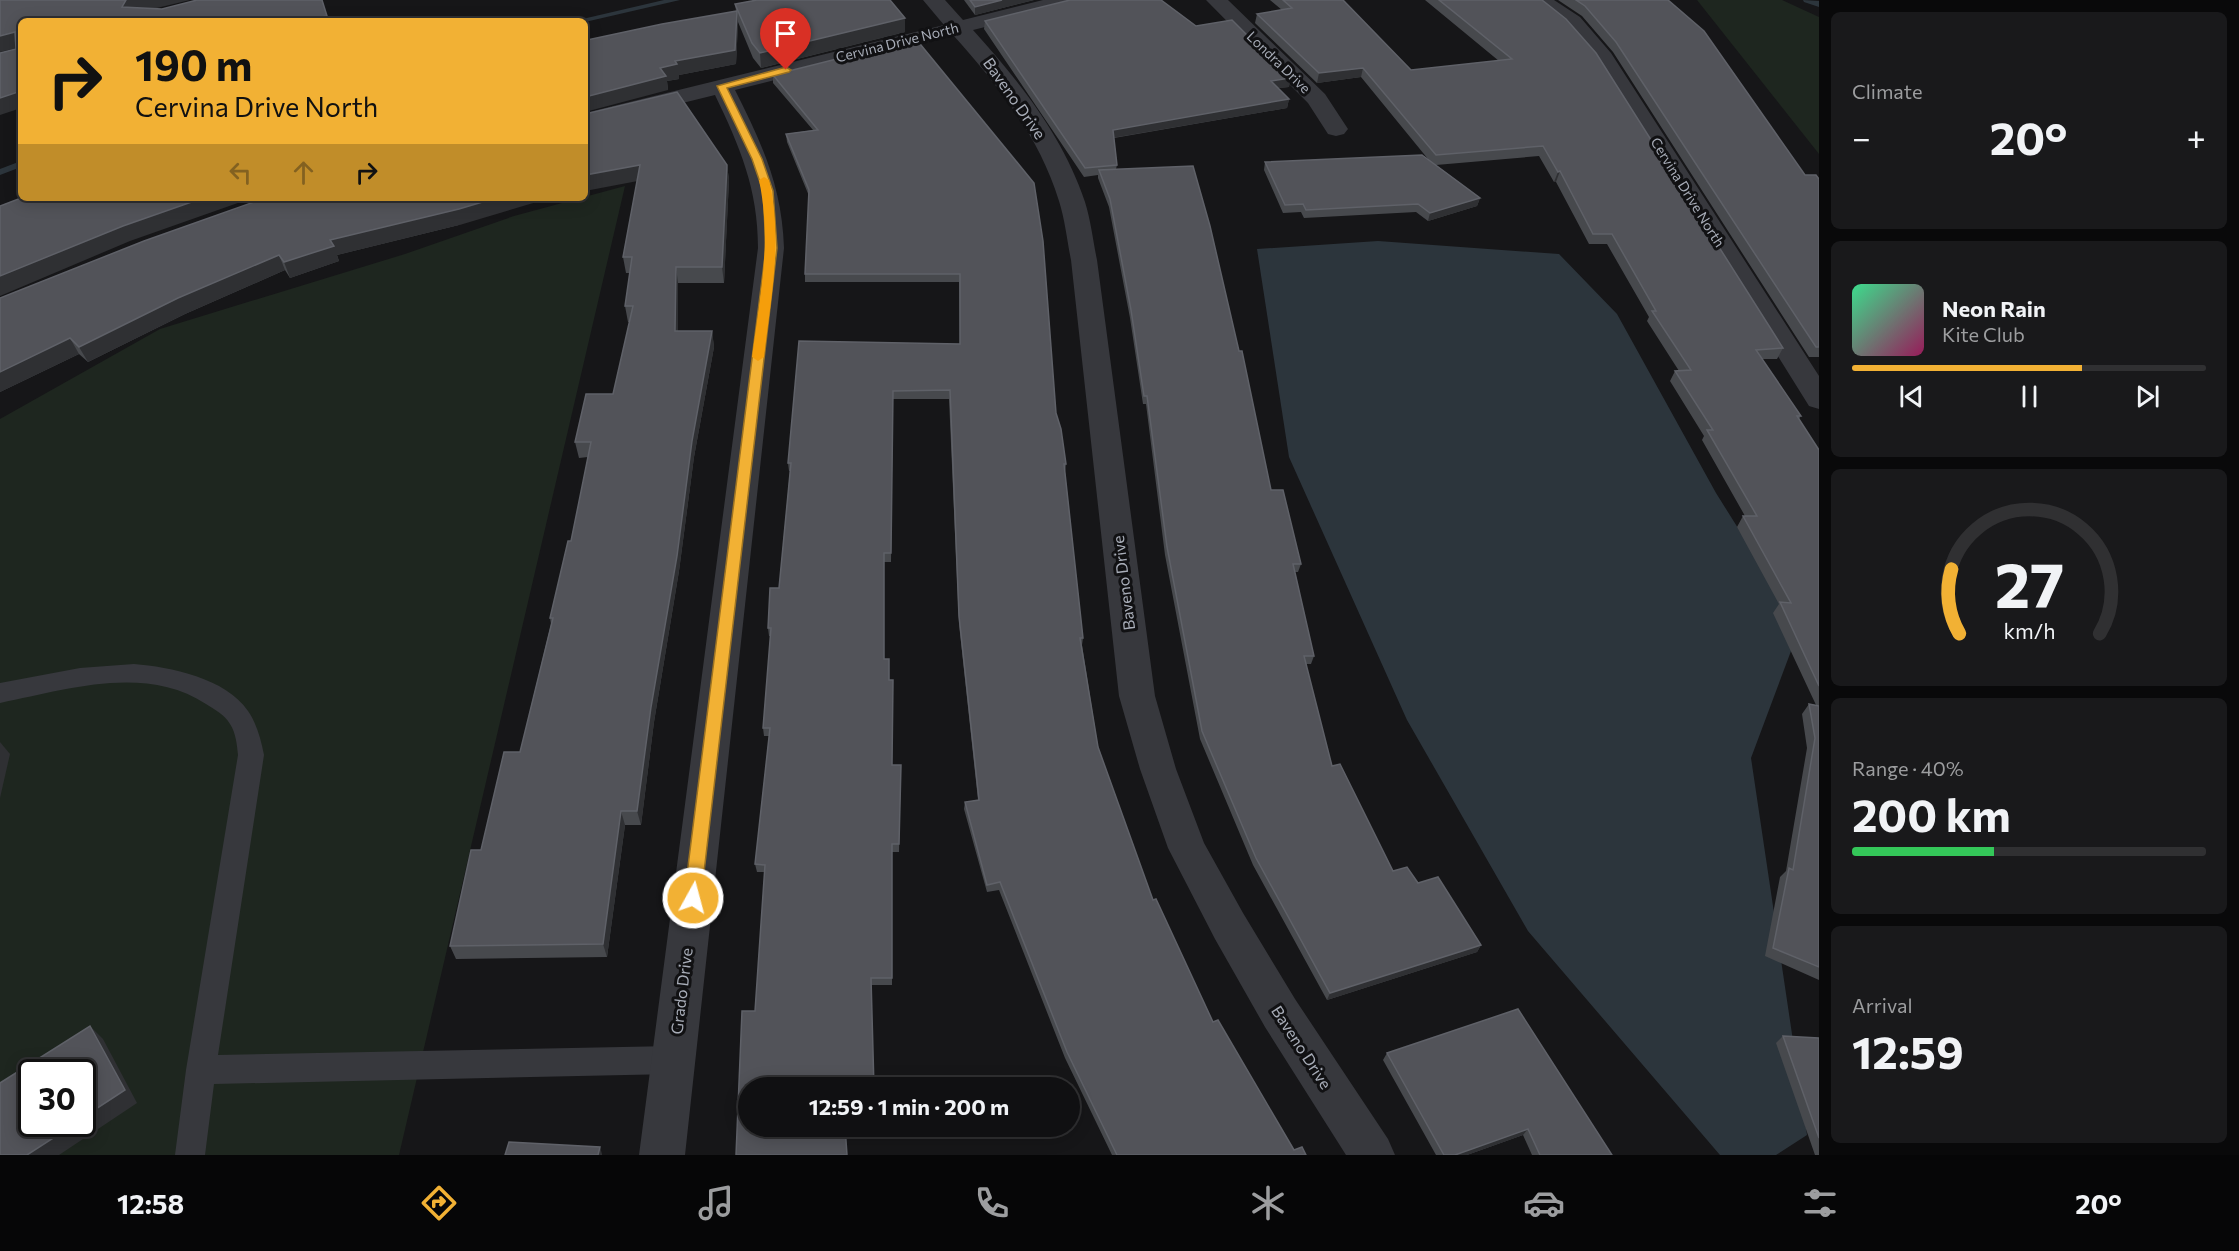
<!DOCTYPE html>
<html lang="en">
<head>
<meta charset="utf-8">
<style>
	:root { --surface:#101012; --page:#19191b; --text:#f1f3f6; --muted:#9c9d9f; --line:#303032; --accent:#f2b134 }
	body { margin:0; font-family:Commissioner,sans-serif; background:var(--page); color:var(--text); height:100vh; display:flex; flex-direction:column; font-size:22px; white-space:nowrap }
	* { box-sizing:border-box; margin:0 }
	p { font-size:20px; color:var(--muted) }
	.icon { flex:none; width:33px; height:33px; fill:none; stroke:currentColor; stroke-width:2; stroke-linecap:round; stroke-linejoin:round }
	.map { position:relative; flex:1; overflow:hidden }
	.drawer { display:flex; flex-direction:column; gap:12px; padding:12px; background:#09090a; width:420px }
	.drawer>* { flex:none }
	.top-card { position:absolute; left:18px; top:18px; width:570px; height:183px; border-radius:9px; box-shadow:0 3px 15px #0003,0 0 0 2px var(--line); background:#f2b134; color:#111; overflow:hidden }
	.speed { position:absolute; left:18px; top:1059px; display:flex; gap:12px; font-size:30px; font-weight:700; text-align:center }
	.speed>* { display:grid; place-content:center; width:78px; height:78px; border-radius:50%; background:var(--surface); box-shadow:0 3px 15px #0003,0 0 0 2px var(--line); line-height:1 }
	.speed .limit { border:3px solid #111; border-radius:9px; background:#fff; color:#111 }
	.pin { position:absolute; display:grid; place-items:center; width:51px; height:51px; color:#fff; margin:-62px -26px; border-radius:50% 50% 50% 0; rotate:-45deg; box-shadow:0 0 6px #0007 }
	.pin .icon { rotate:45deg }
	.me { position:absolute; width:66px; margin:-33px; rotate:7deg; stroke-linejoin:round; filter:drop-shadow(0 0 4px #0008) }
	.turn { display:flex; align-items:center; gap:21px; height:126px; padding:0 18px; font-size:27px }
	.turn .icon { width:78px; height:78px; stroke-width:2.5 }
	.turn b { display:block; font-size:42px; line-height:51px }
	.lanes { display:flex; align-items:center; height:57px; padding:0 18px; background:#0003; justify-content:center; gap:30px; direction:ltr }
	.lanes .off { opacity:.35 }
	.big { font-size:45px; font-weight:700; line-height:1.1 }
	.drawer .card { flex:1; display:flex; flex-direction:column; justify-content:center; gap:9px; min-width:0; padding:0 21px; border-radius:9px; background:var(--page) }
	.drawer .dial { align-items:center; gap:0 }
	.dial svg { height:156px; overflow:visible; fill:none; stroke:var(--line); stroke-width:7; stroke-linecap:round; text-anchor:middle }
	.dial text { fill:var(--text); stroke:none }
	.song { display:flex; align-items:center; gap:18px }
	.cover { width:72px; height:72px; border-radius:9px; background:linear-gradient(135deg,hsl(150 70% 55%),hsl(330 70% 35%)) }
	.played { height:6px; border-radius:3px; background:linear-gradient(90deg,var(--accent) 65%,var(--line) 65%) }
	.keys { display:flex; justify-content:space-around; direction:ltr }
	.heat { display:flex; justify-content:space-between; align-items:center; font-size:33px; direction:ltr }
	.charge { height:9px; border-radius:4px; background:linear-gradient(90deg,#34c759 40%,var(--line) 0) }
	.trip { position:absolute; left:738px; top:1077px; width:342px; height:60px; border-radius:30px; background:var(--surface); box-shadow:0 3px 15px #0003,0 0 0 2px var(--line); font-weight:700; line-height:60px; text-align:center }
	.tab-bar { display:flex; height:96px; justify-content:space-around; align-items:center; background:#060607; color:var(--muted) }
	.tab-bar .icon { width:42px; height:42px }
	.tab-bar .current { color:var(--accent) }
	.tab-bar b { font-size:27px; color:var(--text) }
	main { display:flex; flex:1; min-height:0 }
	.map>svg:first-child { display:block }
</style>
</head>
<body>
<main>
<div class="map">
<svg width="1819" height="1155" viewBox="0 0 1819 1155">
	<rect width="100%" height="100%" fill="#161618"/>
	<!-- green -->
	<g fill="#1e261f" fill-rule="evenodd">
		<polygon points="1697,0 1782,0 1819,17 1819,154"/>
		<path d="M 625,186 L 399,1155 L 0,1155 L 0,419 L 160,329 L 405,254 L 514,216 ZM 32,1072 L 82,1072 L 82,1124 L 32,1124 Z"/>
	</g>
	<!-- water -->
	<polygon fill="#2c353c" points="1378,241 1559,254 1617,314 1716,493 1800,627 1751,758 1807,1135 1776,1155 1720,1155 1528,931 1407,720 1289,457 1257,249"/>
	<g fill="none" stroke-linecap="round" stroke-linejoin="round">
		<!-- stream -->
		<g fill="#2c353c" fill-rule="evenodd">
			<polygon points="664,0 680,0 585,22 574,21"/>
			<polygon points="1803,0 1819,1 1819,7 1804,2"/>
			<polygon points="21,161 21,167 0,175 0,169"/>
		</g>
		<!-- service -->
		<path fill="#37383d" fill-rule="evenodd" d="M 134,664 C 170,667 226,678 248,711 C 257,724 261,740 264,755 L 218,1055 L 673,1046 L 683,1050 L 688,1060 L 683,1070 L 673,1074 L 214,1084 L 205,1155 L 175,1155 L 186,1070 L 238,755 C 237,745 236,733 230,724 C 225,715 214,709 206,704 C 144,664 66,690 0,703 L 0,683 L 80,668 Z"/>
		<!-- minor -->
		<g fill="#37383d" fill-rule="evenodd">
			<path d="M 923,0 L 945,0 L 963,20 L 1043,0 L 1079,0 L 1076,4 L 973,30 C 1019,81 1063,136 1085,202 C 1091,221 1093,241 1097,260 L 1155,696 L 1176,769 L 1204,843 L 1243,913 L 1295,999 L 1388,1139 L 1395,1155 L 1346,1155 L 1265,1027 L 1215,939 L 1168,848 L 1140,769 L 1119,696 L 1071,260 C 1067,240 1065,220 1059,201 C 1039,136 998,85 953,35 L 735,90 C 762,144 782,186 784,248 L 685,1155 L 639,1155 L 758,248 C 758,189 740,147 715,95 L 585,127 L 585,113 L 944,25 Z"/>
			<polygon points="1206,0 1228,0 1325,94 1348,129 1344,134 1336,136 1328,134 1308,103"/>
			<polygon points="1530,0 1554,0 1580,17 1611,53 1819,376 1819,409 1809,406 1594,61 1564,27"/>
		</g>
	</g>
	<!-- wall -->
	<g fill="#47494d">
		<polygon points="964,0 1034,0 975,15"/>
		<polygon points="1270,0 1343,0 1411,70 1499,61 1425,0 1542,0 1783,348 1777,359 1762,359 1801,416 1799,419 1819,450 1819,980 1765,956 1780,877 1786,871 1807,748 1802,714 1809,704 1816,705 1773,613 1779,604 1737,527 1743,516 1745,516 1702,440 1704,436 1670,381 1675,371 1679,371 1647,321 1649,317 1607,244 1589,244 1556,182 1554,182 1539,156 1436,165 1480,198 1477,206 1428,221 1416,212 1304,218 1301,212 1283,213 1264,170 1265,162 1428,159 1361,77 1317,83 1255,23 1257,14 1282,10"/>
		<polygon points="1558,0 1668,0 1805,175 1819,179 1819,357 1809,357 1613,52 1582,16"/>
		<polygon points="735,4 905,32 761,68 753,58 738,22 736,64 679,75 679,79 667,81 668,90 587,44 587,40 736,11"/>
		<polygon points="985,21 1196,26 1290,78 1289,87 1278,88 1289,99 1287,108 1114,138 1117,165 1116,169 1271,490 1301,564 1298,572 1295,572 1314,656 1311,664 1306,664 1332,766 1393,871 1418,883 1481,945 1477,952 1327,1000 1253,865 1200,739 1165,555 1146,404 1143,404 1130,318 1109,207 1098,178 1098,175 1084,177 984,29"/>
		<polygon points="916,39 1056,413 1066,464 1065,472 1083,638 1082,645 1098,747 1153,900 1213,1022 1294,1150 1306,1155 1112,1155 1065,1058 999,890 987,892 964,809 965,802 978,800 959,624 949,399 893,399 891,562 884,562 884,659 889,680 892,765 901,765 899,852 892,852 892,985 872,985 755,1011 765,872 757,872 755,864 769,736 764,736 763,728 771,636 769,636 768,628 779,588 790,471 789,471 788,463 960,344 959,282 805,282 805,274 809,196 787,142 786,134 813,130 773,83 773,75"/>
		<polygon points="585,114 727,165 729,180 724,283 678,283 678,331 712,331 714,347 694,457 679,571 654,722 641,825 625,825 607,957 456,959 450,946 481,850 520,752 551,624 550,618 571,541 588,457 579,458 575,442 613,394 630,322 628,322 625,306 630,273 626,273 623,257 637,181"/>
		<polygon points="463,224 337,255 339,261 290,278 285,270 185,314 88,362 79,354 0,392 0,298"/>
		<polygon points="1783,1036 1819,1038 1819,1155 1815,1155 1776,1043"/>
		<polygon points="1387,1053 1612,1155 1532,1155 1523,1135 1467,1155 1436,1155 1383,1060"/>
	</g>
	<!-- shaded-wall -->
	<g fill="#2f3033">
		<polygon points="126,0 190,0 132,14 122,7"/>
		<polygon points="1002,0 1034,0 975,15 975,7"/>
		<polygon points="737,11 738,25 736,64 679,75 679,79 667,81 668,90 585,112 585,97 660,68"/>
		<polygon points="327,16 328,21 299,21"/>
		<polygon points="905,18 905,32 761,68 760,53"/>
		<polygon points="15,32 21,47 0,52 0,36"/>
		<polygon points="1363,68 1361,77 1317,83 1319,73"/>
		<polygon points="1290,78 1289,87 1270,89 1271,81"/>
		<polygon points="21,91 21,108 0,115 0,98"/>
		<polygon points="1289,99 1287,108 1112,138 1113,130"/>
		<polygon points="640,165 643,180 585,191 585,175"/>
		<polygon points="727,165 729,180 724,283 722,267"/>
		<polygon points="1560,171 1556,182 1554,182 1558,172"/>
		<polygon points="203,198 252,198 130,241 0,296 0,276 123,226"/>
		<polygon points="496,198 550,198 463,224 337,255 339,261 290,278 284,262 330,240"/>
		<polygon points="1480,198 1477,206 1428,221 1430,213"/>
		<polygon points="279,255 285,270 185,314 88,362 79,347 178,298"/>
		<polygon points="676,267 678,283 678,346 675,331"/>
		<polygon points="712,331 714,347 694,457 679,571 654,722 641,825 637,811 651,707 692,441"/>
		<polygon points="70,338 79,354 0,392 0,372"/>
		<polygon points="0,742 10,754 0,798"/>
		<polygon points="621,811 625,825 607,957 603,944"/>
		<polygon points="1481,945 1477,952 1327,1000 1330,993"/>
		<polygon points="90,1026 103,1039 137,1103 59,1155 27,1155 75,1124 82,1124"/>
		<polygon points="1528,1129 1523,1135 1467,1155 1455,1155"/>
		<polygon points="600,1147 602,1154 602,1155 598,1155"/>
	</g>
	<!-- building -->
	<g fill="#525359" stroke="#5f6168" stroke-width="1.5">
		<polygon points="0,0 126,0 122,7 162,9 197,0 322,0 327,16 299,21 21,21 21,91 0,98 0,53 16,49 15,32 0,36"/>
		<polygon points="757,0 890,0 905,18 760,53 752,43 735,4"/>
		<polygon points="970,0 1002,0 975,7"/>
		<polygon points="1070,0 1161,0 1196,26 1232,20 1290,78 1271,81 1289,99 1113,130 1117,165 1085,168 985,21"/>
		<polygon points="1283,0 1343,0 1411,70 1512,59 1439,0 1542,0 1566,19 1596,53 1783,348 1756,350 1801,416 1797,416 1819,450 1819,686 1780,602 1791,603 1743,516 1757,516 1707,430 1713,430 1675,371 1691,370 1652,311 1656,311 1612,234 1593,234 1560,171 1558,172 1543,146 1436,155 1363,68 1319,73 1257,14 1292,8"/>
		<polygon points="1576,0 1668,0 1704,31 1805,175 1816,175 1819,179 1819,347 1816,347 1616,42 1585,6"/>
		<polygon points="737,11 735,50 675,61 677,64 660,68 666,76 585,97 585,44 589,44 587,40 662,24"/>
		<polygon points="916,39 1034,183 1043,241 1056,413 1061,429 1066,464 1064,464 1083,638 1080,638 1098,747 1153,900 1156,899 1213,1022 1218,1020 1294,1150 1302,1147 1306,1155 1117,1155 1067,1052 1000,882 987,885 965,802 979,800 959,616 950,390 893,391 891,553 884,553 884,659 889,659 889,680 893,680 892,765 901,765 899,844 892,844 892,978 871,978 874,1088 748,1088 748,1126 845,1126 847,1155 736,1155 742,1011 755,1011 765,865 755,864 770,728 763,728 771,628 768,628 770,588 779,588 791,463 788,463 799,341 960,344 960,274 805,274 809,190 786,134 818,130 773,75"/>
		<polygon points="677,92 727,165 722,267 676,267 675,331 712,331 692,441 677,556 651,707 637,811 621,811 603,944 450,946 471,850 481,850 504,752 520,752 553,618 550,618 568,541 571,541 591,442 575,442 586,394 613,394 633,306 625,306 632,257 623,257 640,165 585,175 585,114"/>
		<polygon points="1422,155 1480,198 1430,213 1418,204 1306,210 1303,204 1285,205 1265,162"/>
		<polygon points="1193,166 1210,226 1239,351 1242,351 1271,490 1283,490 1301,564 1293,564 1314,656 1304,656 1332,766 1340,764 1393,871 1407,867 1418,883 1438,877 1481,945 1330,993 1256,858 1202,731 1167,547 1147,396 1144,396 1131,310 1110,199 1099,170"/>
		<polygon points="21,198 203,198 123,226 0,276 0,206"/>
		<polygon points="265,198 496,198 459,209 330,240 334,246 284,262 279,255 178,298 79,347 70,338 0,372 0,298 144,241"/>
		<polygon points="1809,704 1819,706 1819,967 1773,948 1789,868 1793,870 1815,738"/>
		<polygon points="1518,1009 1612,1155 1540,1155 1528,1129 1455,1155 1444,1155 1387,1053"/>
		<polygon points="90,1026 125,1090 82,1118 82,1072 32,1072 32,1124 75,1124 27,1155 0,1155 0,1083"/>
		<polygon points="1783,1036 1819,1038 1819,1138"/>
		<polygon points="509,1142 600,1147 598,1155 505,1155"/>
	</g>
	<!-- route -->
	<polygon fill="#f2b134" stroke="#9d7322" stroke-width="1.5" points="786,67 791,70 789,72 727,88 762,159 773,191 777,248 701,898 698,903 693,905 687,903 684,898 766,248 763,191 752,159 717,86"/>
	<!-- slow -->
	<path fill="#f59e0b" d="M 764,177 L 769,180 C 783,240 771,297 764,357 L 758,361 L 752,357 C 760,297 772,241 759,180 Z"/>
	<g text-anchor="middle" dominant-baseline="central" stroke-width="6" stroke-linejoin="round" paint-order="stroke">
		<!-- far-street labels -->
		<g font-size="14" fill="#a8adb8" stroke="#111113">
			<text transform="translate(897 42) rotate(-14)">Cervina Drive North</text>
			<text transform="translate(1279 62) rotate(44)">Londra Drive</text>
			<text transform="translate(1688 192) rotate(58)">Cervina Drive North</text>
		</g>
		<!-- street labels -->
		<g font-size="16" fill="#a8adb8" stroke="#111113">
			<text transform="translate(1015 98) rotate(55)">Baveno Drive</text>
			<text transform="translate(1123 583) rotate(-97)">Baveno Drive</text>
			<text transform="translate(681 991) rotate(-83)">Grado Drive</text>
			<text transform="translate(1302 1047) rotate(57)">Baveno Drive</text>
		</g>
	</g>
</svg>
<div class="speed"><div class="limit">30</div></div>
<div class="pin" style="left:786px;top:70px;background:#d93025"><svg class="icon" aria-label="arrive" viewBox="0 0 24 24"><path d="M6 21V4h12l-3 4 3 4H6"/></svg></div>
<svg class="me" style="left:693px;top:898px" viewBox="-20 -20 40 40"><circle r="17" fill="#f2b134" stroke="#fff" stroke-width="3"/><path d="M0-11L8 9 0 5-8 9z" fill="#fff"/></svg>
<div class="trip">12:59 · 1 min · 200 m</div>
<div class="top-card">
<div class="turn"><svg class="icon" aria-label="right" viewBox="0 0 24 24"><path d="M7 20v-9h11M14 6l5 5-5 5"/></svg><div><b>190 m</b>Cervina Drive North</div></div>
<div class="lanes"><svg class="icon off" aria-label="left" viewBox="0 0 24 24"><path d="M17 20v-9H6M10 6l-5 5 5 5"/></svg><svg class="icon off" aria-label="ahead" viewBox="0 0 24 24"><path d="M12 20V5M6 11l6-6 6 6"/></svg><svg class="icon" aria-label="right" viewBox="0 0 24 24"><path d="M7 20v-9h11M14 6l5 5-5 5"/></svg></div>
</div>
</div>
<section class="drawer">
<div class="card"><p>Climate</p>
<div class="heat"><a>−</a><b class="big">20°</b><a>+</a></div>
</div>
<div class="card">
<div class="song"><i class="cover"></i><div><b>Neon Rain</b><p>Kite Club</p></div></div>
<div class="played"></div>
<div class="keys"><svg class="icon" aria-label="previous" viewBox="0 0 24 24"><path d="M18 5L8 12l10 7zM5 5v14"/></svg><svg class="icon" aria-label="pause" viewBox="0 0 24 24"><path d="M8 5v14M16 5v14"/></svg><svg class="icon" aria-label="next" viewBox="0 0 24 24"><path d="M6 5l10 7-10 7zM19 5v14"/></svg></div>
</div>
<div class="card dial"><svg viewBox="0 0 100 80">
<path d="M14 69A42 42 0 1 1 86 69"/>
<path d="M14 69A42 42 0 0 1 10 36" stroke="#f2b134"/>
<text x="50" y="56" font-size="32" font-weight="700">27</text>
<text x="50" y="72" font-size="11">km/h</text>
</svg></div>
<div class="card"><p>Range · 40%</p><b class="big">200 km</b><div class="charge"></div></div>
<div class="card"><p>Arrival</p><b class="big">12:59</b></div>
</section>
</main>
<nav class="tab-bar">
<b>12:58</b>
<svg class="icon current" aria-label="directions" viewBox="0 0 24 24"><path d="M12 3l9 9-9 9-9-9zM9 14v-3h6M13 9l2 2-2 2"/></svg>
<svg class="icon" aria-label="music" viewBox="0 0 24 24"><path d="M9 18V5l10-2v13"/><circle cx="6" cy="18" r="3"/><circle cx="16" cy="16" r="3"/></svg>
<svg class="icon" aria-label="phone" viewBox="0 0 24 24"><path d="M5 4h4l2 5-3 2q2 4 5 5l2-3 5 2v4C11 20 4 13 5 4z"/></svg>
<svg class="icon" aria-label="climate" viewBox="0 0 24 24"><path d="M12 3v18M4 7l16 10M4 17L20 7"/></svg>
<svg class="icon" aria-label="car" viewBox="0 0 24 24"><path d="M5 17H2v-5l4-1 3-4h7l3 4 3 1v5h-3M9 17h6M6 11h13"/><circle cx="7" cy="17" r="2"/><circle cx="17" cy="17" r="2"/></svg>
<svg class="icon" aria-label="filters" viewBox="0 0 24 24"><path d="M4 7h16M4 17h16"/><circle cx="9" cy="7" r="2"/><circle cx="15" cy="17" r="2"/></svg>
<b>20°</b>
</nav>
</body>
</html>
